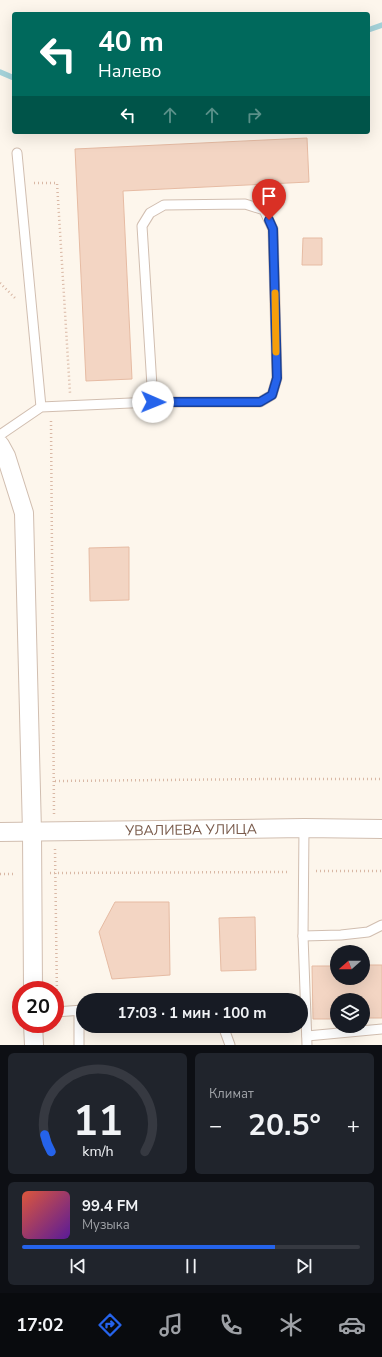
<!DOCTYPE html>
<html lang="ru">
<head>
<meta charset="utf-8">
<style>
	:root { --surface:#171b24; --page:#20242c; --text:#f1f3f6; --muted:#9ea1a6; --line:#363941; --accent:#2563eb }
	body { margin:0; font-family:"Nunito Sans",sans-serif; background:var(--page); color:var(--text); height:100vh; display:flex; flex-direction:column; font-size:15px; white-space:nowrap }
	* { box-sizing:border-box; margin:0 }
	p { font-size:13px; color:var(--muted) }
	.icon { flex:none; width:22px; height:22px; fill:none; stroke:currentColor; stroke-width:2; stroke-linecap:round; stroke-linejoin:round }
	.map { position:relative; height:1045px; overflow:hidden }
	.panel { display:flex; flex-direction:column; gap:8px; padding:8px; background:#0d0f14; flex:1 }
	.panel>* { flex:none }
	.guide { position:absolute; left:12px; top:12px; width:358px; height:122px; border-radius:4px; box-shadow:0 4px 16px #0002; background:#00695c; color:#fff; overflow:hidden }
	.needle { width:26px; rotate:249deg }
	.fabs { position:absolute; left:330px; top:945px; display:grid; gap:8px }
	.fabs a { display:grid; place-items:center; width:40px; height:40px; border-radius:50%; background:var(--surface); box-shadow:0 4px 16px #0002; font-size:20px }
	.speed { position:absolute; left:12px; top:981px; display:flex; gap:8px; font-size:20px; font-weight:700; text-align:center }
	.speed>* { display:grid; place-content:center; width:52px; height:52px; border-radius:50%; background:var(--surface); box-shadow:0 4px 16px #0002; line-height:1 }
	.speed .limit { border:6px solid #d22; background:#fff; color:#111 }
	.pin { position:absolute; display:grid; place-items:center; width:34px; height:34px; color:#fff; margin:-41px -17px; border-radius:50% 50% 50% 0; rotate:-45deg; box-shadow:0 0 4px #0007 }
	.pin .icon { rotate:45deg }
	.me { position:absolute; width:44px; margin:-22px; rotate:91deg; stroke-linejoin:round; filter:drop-shadow(0 0 3px #0008) }
	.turn { display:flex; align-items:center; gap:14px; height:84px; padding:0 20px; font-size:18px }
	.turn .icon { width:52px; height:52px; stroke-width:2.5 }
	.turn b { display:block; font-size:28px; line-height:34px }
	.lanes { display:flex; align-items:center; height:38px; padding:0 20px; background:#0003; justify-content:center; gap:20px; direction:ltr }
	.lanes .off { opacity:.35 }
	.big { font-size:30px; font-weight:700; line-height:1.1 }
	.panel .tile { flex:1; display:flex; flex-direction:column; justify-content:center; gap:6px; min-width:0; padding:0 14px; border-radius:6px; background:var(--page) }
	.panel .dial { align-items:center; gap:0 }
	.dial svg { height:104px; overflow:visible; fill:none; stroke:var(--line); stroke-width:7; stroke-linecap:round; text-anchor:middle }
	.dial text { fill:var(--text); stroke:none }
	.song { display:flex; align-items:center; gap:12px }
	.cover { width:48px; height:48px; border-radius:6px; background:linear-gradient(135deg,hsl(10 70% 55%),hsl(270 70% 35%)) }
	.played { height:4px; border-radius:2px; background:linear-gradient(90deg,var(--accent) 75%,var(--line) 75%) }
	.keys { display:flex; justify-content:space-around; direction:ltr }
	.heat { display:flex; justify-content:space-between; align-items:center; font-size:22px; direction:ltr }
	.panel .tiles { flex:1; display:grid; gap:8px; grid-template-columns:1fr 1fr }
	.tile:last-child { grid-column:span 2 }
	.trip { position:absolute; left:76px; top:993px; width:232px; height:40px; border-radius:20px; background:var(--surface); box-shadow:0 4px 16px #0002; font-weight:700; line-height:40px; text-align:center }
	.tab-bar { display:flex; height:64px; justify-content:space-around; align-items:center; background:#090b0e; color:var(--muted) }
	.tab-bar .icon { width:28px; height:28px }
	.tab-bar .active { color:var(--accent) }
	.tab-bar b { font-size:18px; color:var(--text) }
	.map>svg:first-child { display:block }
</style>
</head>
<body>
<div class="map">
<svg width="382" height="1045" viewBox="0 0 382 1045">
	<rect width="100%" height="100%" fill="#fdf6ec"/>
	<g fill="none" stroke-linecap="round" stroke-linejoin="round">
		<!-- stream -->
		<g stroke="#a5d3da" stroke-width="5.5">
			<polyline points="368,30 382,25"/>
			<polyline points="0,72 14,78"/>
		</g>
	</g>
	<!-- building -->
	<g fill="#f3d5c3" stroke="#e6bba3">
		<polygon points="307,138 309,182 123,191 132,379 86,381 75,149"/>
		<polygon points="303,238 322,238 322,265 302,265"/>
		<polygon points="129,547 129,600 90,601 89,548"/>
		<polygon points="115,902 169,902 170,975 112,979 99,932"/>
		<polygon points="255,917 256,970 221,971 219,918"/>
		<polygon points="363,965 382,965 382,1018 363,1018 363,1000 337,1000 337,1019 313,1019 312,966 337,966 337,978 363,978"/>
	</g>
	<g fill="none" stroke-linecap="round" stroke-linejoin="round">
		<defs>
			<g id="lane">
				<polyline points="17,153 41,407"/>
				<polyline points="0,435 41,407 153,402 142,226 150,213 164,205 245,204 264,210 273,229 277,378 272,395 260,402 153,402"/>
				<polyline points="304,828 303,936 307,1045"/>
				<polyline points="303,936 341,935 368,932 382,925"/>
				<polyline points="79,1010 79,1045"/>
				<polyline points="55,1012 83,1010"/>
				<polyline points="223,1026 230,1045"/>
				<polyline points="307,1036 382,1029"/>
			</g>
			<g id="street">
				<polyline points="0,445 6,456 24,513 32,832 33,990"/>
				<path id="s1" d="M 0,832 L 304,828 L 382,829"/>
				<polyline points="33,1024 34,1045"/>
			</g>
		</defs>
		<!-- lane casing -->
		<use href="#lane" stroke="#d1beb0" stroke-width="11"/>
		<!-- street casing -->
		<use href="#street" stroke="#d1beb0" stroke-width="20"/>
		<!-- path -->
		<g stroke="#d9b8a5" stroke-width="2.5" stroke-dasharray="1 3" stroke-linecap="butt">
			<polyline points="34,183 57,183 70,393"/>
			<polyline points="0,283 16,299"/>
			<polyline points="51,421 54,814"/>
			<polyline points="55,781 270,779 382,779"/>
			<polyline points="55,849 57,998"/>
			<polyline points="316,871 382,871"/>
			<polyline points="50,873 289,872"/>
			<polyline points="0,874 13,874"/>
		</g>
		<!-- lane -->
		<use href="#lane" stroke="#fff" stroke-width="9"/>
		<!-- street -->
		<use href="#street" stroke="#fff" stroke-width="18"/>
	</g>
	<g fill="none" stroke-linecap="round" stroke-linejoin="round">
		<defs>
			<polyline id="route" points="153,402 260,402 272,395 277,378 273,229 269,220"/>
		</defs>
		<!-- route casing -->
		<use href="#route" stroke="#184099" stroke-width="10"/>
		<!-- route -->
		<use href="#route" stroke="#2563eb" stroke-width="7"/>
		<!-- slow -->
		<polyline stroke="#f59e0b" stroke-width="7" points="275,293 276,352"/>
	</g>
	<g text-anchor="middle" dominant-baseline="central" stroke-width="3.5" stroke-linejoin="round" paint-order="stroke">
		<!-- street labels -->
		<g font-size="14" fill="#7a5c4d" stroke="#fffaf3">
			<text stroke="none"><textPath href="#s1" startOffset="191">УВАЛИЕВА УЛИЦА</textPath></text>
		</g>
	</g>
</svg>
<div class="fabs">
<a><svg class="needle" viewBox="-14 -14 28 28"><path d="M0-13l5 13h-10z" fill="#e53935"/><path d="M0 13l5-13h-10z" fill="#9ea1a6"/></svg></a>
<a><svg class="icon" aria-label="layers" viewBox="0 0 24 24"><path d="M12 4l9 5-9 5-9-5zM3 14l9 5 9-5"/></svg></a>
</div>
<div class="speed"><div class="limit">20</div></div>
<div class="pin" style="left:269px;top:220px;background:#d93025"><svg class="icon" aria-label="arrive" viewBox="0 0 24 24"><path d="M6 21V4h12l-3 4 3 4H6"/></svg></div>
<svg class="me" style="left:153px;top:402px" viewBox="-20 -20 40 40"><circle r="19" fill="#fff"/><path d="M0-13L10 11 0 6-10 11z" fill="#2563eb"/></svg>
<div class="trip">17:03 · 1 мин · 100 m</div>
<div class="guide">
<div class="turn"><svg class="icon" aria-label="left" viewBox="0 0 24 24"><path d="M17 20v-9H6M10 6l-5 5 5 5"/></svg><div><b>40 m</b>Налево</div></div>
<div class="lanes"><svg class="icon" aria-label="left" viewBox="0 0 24 24"><path d="M17 20v-9H6M10 6l-5 5 5 5"/></svg><svg class="icon off" aria-label="ahead" viewBox="0 0 24 24"><path d="M12 20V5M6 11l6-6 6 6"/></svg><svg class="icon off" aria-label="ahead" viewBox="0 0 24 24"><path d="M12 20V5M6 11l6-6 6 6"/></svg><svg class="icon off" aria-label="right" viewBox="0 0 24 24"><path d="M7 20v-9h11M14 6l5 5-5 5"/></svg></div>
</div>
</div>
<section class="panel">
<div class="tiles">
<div class="tile dial"><svg viewBox="0 0 100 80">
<path d="M14 69A42 42 0 1 1 86 69"/>
<path d="M14 69A42 42 0 0 1 9 56" stroke="#2563eb"/>
<text x="50" y="56" font-size="32" font-weight="700">11</text>
<text x="50" y="72" font-size="11">km/h</text>
</svg></div>
<div class="tile"><p>Климат</p>
<div class="heat"><a>−</a><b class="big">20.5°</b><a>+</a></div>
</div>
<div class="tile">
<div class="song"><i class="cover"></i><div><b>99.4 FM</b><p>Музыка</p></div></div>
<div class="played"></div>
<div class="keys"><svg class="icon" aria-label="previous" viewBox="0 0 24 24"><path d="M18 5L8 12l10 7zM5 5v14"/></svg><svg class="icon" aria-label="pause" viewBox="0 0 24 24"><path d="M8 5v14M16 5v14"/></svg><svg class="icon" aria-label="next" viewBox="0 0 24 24"><path d="M6 5l10 7-10 7zM19 5v14"/></svg></div>
</div>
</div>
</section>
<nav class="tab-bar">
<b>17:02</b>
<svg class="icon active" aria-label="directions" viewBox="0 0 24 24"><path d="M12 3l9 9-9 9-9-9zM9 14v-3h6M13 9l2 2-2 2"/></svg>
<svg class="icon" aria-label="music" viewBox="0 0 24 24"><path d="M9 18V5l10-2v13"/><circle cx="6" cy="18" r="3"/><circle cx="16" cy="16" r="3"/></svg>
<svg class="icon" aria-label="phone" viewBox="0 0 24 24"><path d="M5 4h4l2 5-3 2q2 4 5 5l2-3 5 2v4C11 20 4 13 5 4z"/></svg>
<svg class="icon" aria-label="climate" viewBox="0 0 24 24"><path d="M12 3v18M4 7l16 10M4 17L20 7"/></svg>
<svg class="icon" aria-label="car" viewBox="0 0 24 24"><path d="M5 17H2v-5l4-1 3-4h7l3 4 3 1v5h-3M9 17h6M6 11h13"/><circle cx="7" cy="17" r="2"/><circle cx="17" cy="17" r="2"/></svg>
</nav>
</body>
</html>
